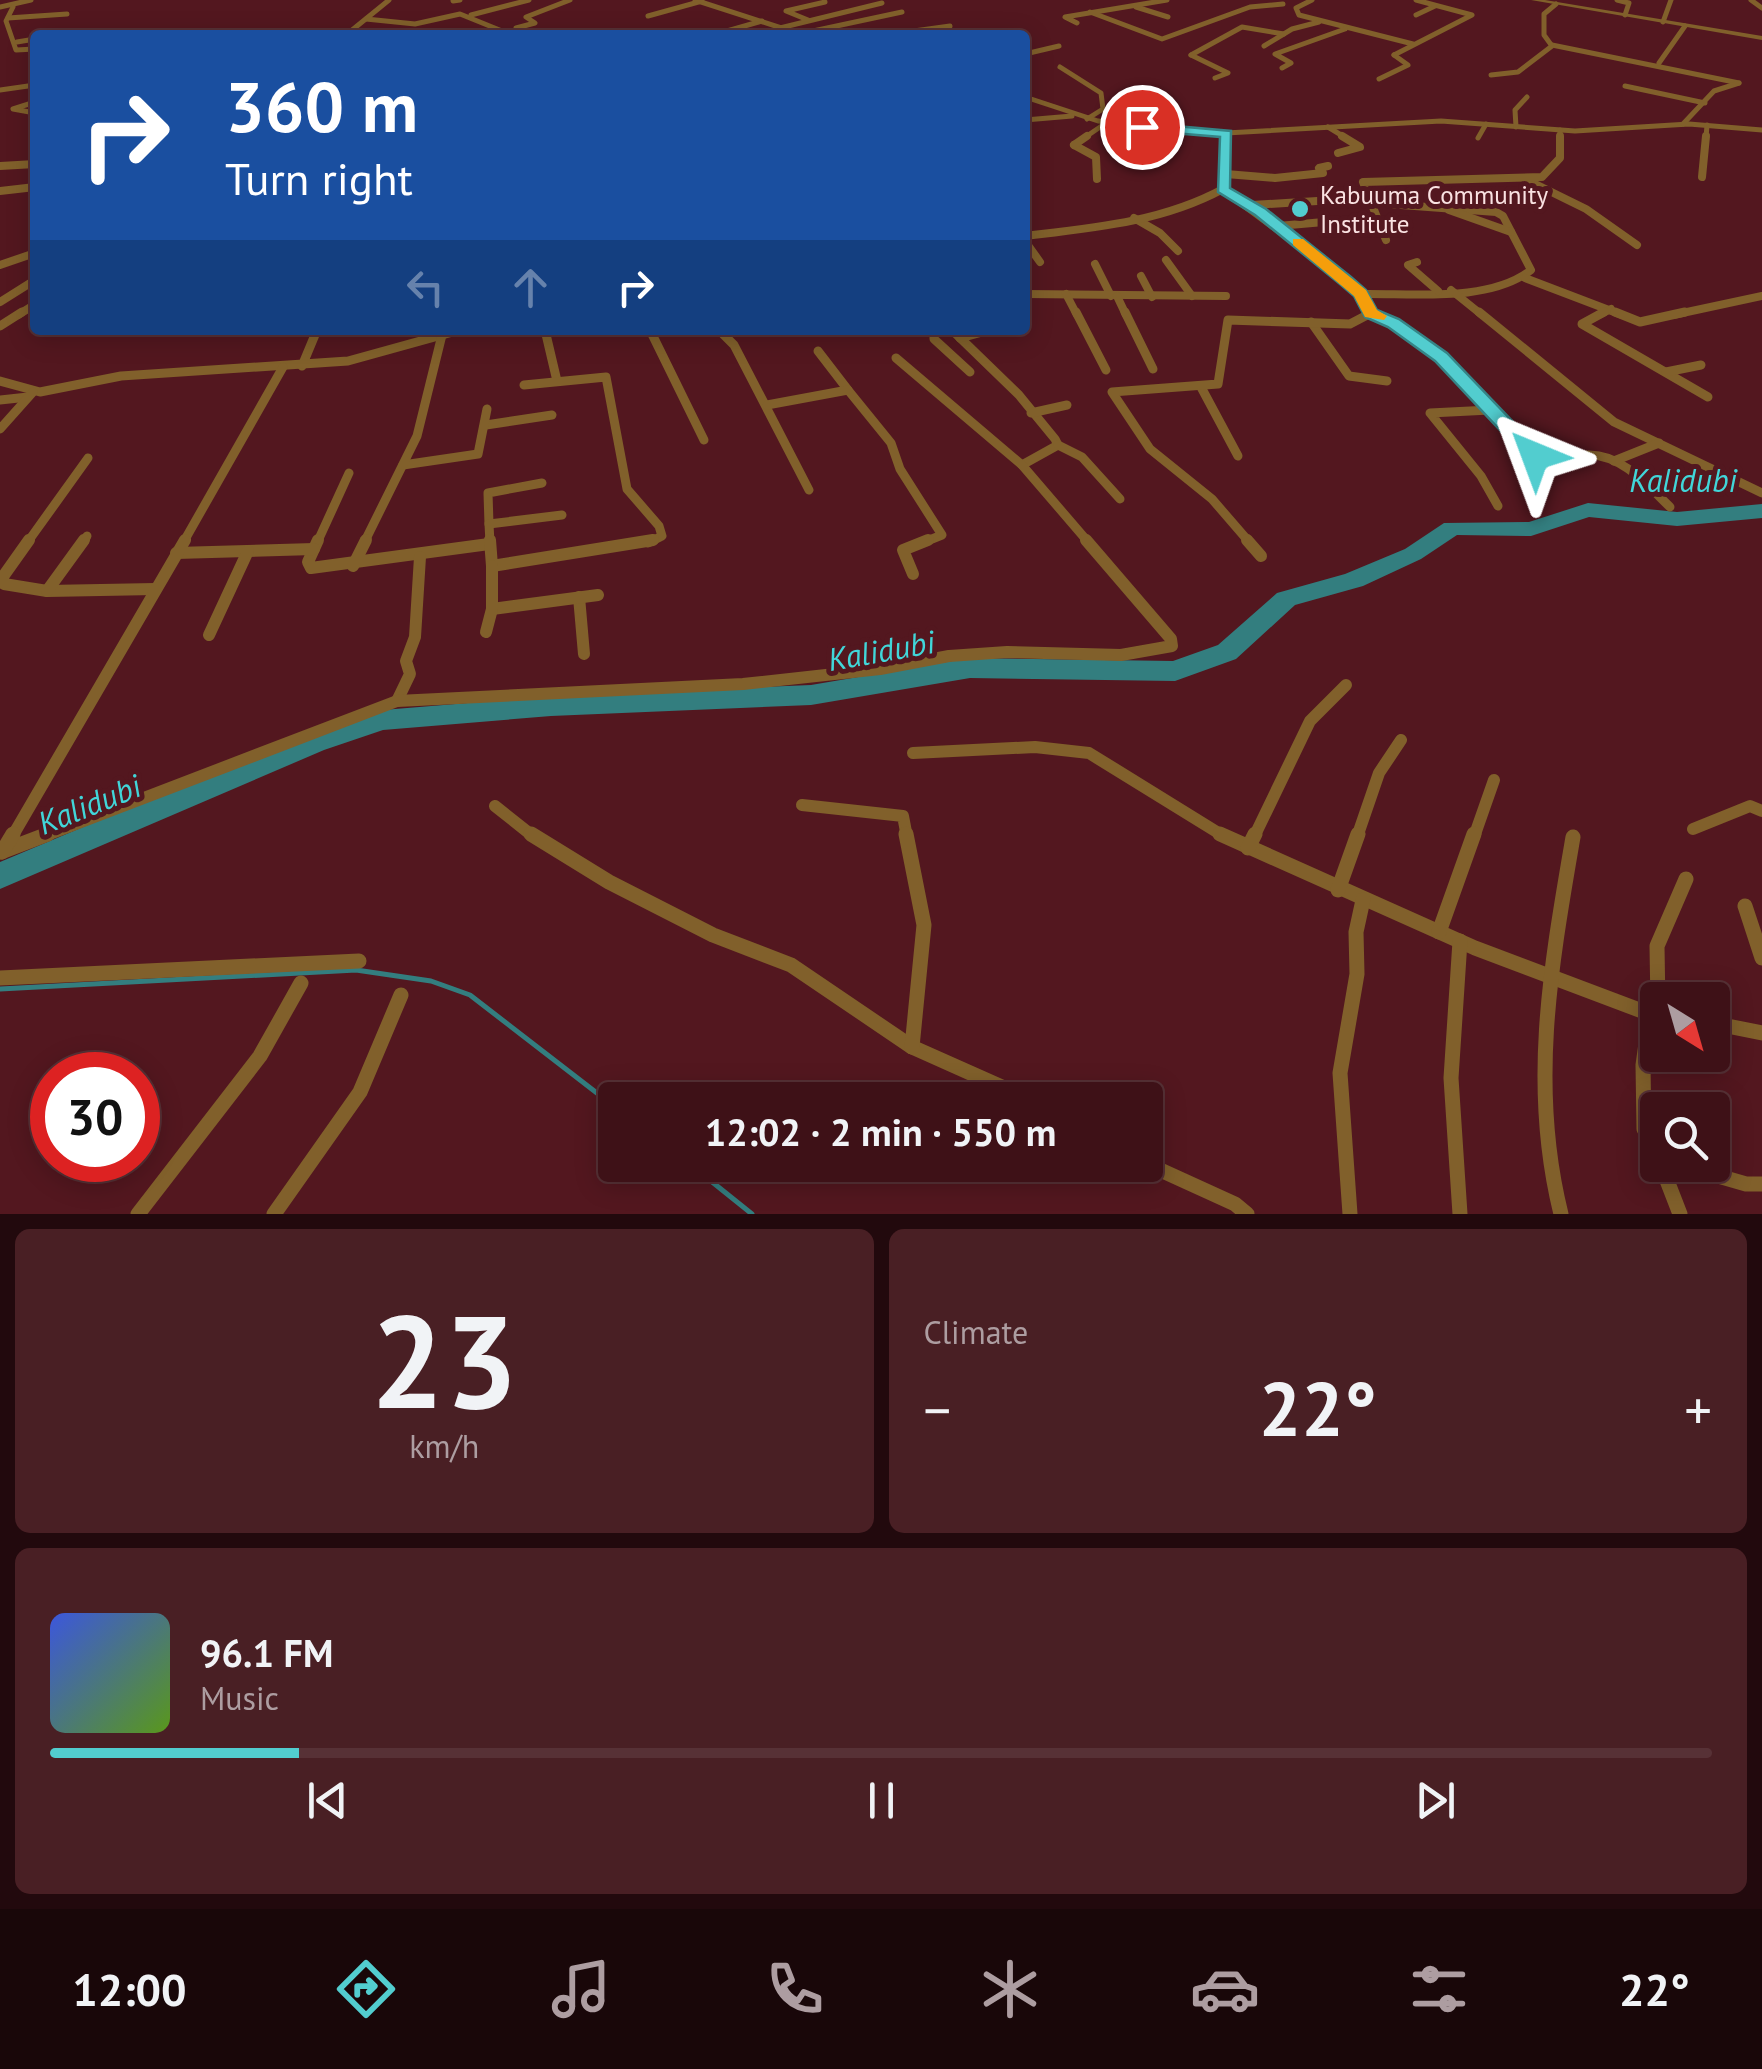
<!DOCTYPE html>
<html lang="en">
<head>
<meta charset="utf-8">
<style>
	:root { --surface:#3e1117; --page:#491f24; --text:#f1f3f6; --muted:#ad9da1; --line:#573136; --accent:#52cdcf }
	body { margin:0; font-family:"PT Sans",sans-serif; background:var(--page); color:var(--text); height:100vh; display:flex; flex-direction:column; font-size:38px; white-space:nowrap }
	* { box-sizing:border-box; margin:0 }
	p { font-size:32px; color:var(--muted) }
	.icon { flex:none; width:55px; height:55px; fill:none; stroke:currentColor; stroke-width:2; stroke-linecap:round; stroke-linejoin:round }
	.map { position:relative; height:1214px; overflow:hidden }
	.sheet { display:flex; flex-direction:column; gap:15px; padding:15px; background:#22090d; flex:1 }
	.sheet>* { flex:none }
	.top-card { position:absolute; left:30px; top:30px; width:1000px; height:305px; border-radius:10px; box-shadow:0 5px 25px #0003,0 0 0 2px var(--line); background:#1a4fa0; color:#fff; overflow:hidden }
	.needle { width:65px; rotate:143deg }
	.tools { position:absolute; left:1640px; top:982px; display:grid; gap:20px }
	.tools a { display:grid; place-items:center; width:90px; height:90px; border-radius:10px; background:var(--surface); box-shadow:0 5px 25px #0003,0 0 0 2px var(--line); font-size:50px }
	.speed { position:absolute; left:30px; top:1052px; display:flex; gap:20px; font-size:50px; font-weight:700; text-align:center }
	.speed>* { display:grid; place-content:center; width:130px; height:130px; border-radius:50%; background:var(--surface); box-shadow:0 5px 25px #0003,0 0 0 2px var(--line); line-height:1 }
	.speed .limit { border:15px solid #d22; background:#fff; color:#111 }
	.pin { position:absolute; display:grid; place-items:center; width:85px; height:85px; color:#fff; margin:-42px; border:5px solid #fff; border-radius:50%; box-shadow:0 2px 10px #0007 }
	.me { position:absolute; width:110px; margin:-55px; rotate:316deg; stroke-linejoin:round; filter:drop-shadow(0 0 8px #0008) }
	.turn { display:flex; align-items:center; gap:35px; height:210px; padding:0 30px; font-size:45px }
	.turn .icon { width:130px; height:130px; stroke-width:2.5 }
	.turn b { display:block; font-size:70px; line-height:85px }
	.lanes { display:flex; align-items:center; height:95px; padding:0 30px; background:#0003; justify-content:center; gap:50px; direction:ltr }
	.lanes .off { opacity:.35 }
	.big { font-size:75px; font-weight:700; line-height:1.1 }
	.sheet .card { flex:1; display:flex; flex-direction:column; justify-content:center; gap:15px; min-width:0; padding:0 35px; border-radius:15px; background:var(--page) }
	.sheet .dial { align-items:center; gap:0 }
	.dial b { font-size:130px; line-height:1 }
	.song { display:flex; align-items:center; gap:30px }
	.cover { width:120px; height:120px; border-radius:15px; background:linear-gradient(135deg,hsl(230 70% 55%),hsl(90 70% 35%)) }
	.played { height:10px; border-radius:5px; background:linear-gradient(90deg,var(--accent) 15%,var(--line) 15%) }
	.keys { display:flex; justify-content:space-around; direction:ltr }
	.heat { display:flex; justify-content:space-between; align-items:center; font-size:55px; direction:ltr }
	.sheet .tiles { flex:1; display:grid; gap:15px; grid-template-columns:1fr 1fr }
	.card:last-child { grid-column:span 2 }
	.trip { position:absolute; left:598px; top:1082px; width:565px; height:100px; border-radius:10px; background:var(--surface); box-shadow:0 5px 25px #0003,0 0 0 2px var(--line); font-weight:700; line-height:100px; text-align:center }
	.tabs { display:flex; height:160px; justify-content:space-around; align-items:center; background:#190709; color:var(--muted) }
	.tabs .icon { width:70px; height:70px }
	.tabs .active { color:var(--accent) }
	.tabs b { font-size:45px; color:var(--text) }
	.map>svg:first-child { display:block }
</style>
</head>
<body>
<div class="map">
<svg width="1762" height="1214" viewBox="0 0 1762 1214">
	<rect width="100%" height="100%" fill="#53171f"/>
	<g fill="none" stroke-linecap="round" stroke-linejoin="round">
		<!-- stream -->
		<g stroke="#337e7f" stroke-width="5">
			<polyline points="0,989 356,970 431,981 470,995 615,1107"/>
			<polyline points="691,1165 752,1214"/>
		</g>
		<!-- river -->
		<polygon fill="#337e7f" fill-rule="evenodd" points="1588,503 1677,512 1762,504 1762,518 1677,526 1589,517 1531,536 1457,535 1421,559 1363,586 1295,605 1236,659 1175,681 970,678 811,705 551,716 383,730 324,750 0,889 0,862 304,734 383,710 551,696 811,685 970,658 1173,661 1218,645 1277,593 1345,574 1405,549 1444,523 1529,522"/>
		<!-- minor-far4 -->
		<g stroke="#81602b" stroke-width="5">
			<polyline points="695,0 803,35"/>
			<polyline points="1312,0 1296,8 1299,15 1413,44"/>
			<polyline points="1617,0 1629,3 1625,15"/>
			<polyline points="1751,0 1762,8"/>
			<polyline points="453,1 460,0"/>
			<polyline points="0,7 31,0"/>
			<polyline points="13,7 6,21 16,50 35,49"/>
			<polyline points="1136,7 1168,17"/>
			<polyline points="1090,12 1162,39 1250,7 1283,4"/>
			<polyline points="471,15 529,0"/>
			<polyline points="1416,15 1435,6"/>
			<polyline points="648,16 702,1"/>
			<polyline points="8,18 67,14"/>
			<polyline points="366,19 415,24 460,14 507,33 501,35"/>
			<polyline points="808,20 786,11 825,2"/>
			<polyline points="1663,22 1671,0"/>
			<polyline points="1077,23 1065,17 1167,0"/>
			<polyline points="516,28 535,23 526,17 570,0"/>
			<polyline points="780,28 882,3"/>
			<polyline points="799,34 902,12"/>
			<polyline points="346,35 389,0"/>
			<polyline points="713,35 762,21"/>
			<polyline points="885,35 950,26"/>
			<polyline points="17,42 35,39"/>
			<polyline points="1552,45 1739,83"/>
			<polyline points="1264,46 1292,29 1319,22"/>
			<polyline points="1025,54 1059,46"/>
			<polyline points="1191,55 1242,27 1284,34"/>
			<polyline points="1191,55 1228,73 1215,78"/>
			<polyline points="1394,55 1472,15 1416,0"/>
			<polyline points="1659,63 1685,26"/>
			<polyline points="1060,67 1101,93 1103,109 1087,119"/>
			<polyline points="1282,68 1291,63 1275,54 1345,29"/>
			<polyline points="1491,75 1518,72 1552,46 1544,35 1544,14 1556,4"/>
			<polyline points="1379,79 1408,65 1394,55"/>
			<polyline points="34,85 35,64"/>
			<polyline points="1625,86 1705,103"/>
			<polyline points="0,90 35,85"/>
			<polyline points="1025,97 1098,121 1226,133 1441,121 1575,131 1689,124 1762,130"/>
			<polyline points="35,102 13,109 35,113"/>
			<polyline points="1025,120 1072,116"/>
			<polyline points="1683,124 1714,91 1739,83"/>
			<polyline points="1328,127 1346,138"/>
			<polyline points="1516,127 1515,110 1527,97"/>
			<polyline points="1560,130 1560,138"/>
			<polyline points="1084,138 1106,123"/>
			<polyline points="1130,138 1142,127"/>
			<polyline points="1226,138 1226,133"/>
			<polyline points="1478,138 1486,124"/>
			<polyline points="1706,138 1707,125"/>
		</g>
		<!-- minor-far3 -->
		<g stroke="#81602b" stroke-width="8">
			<polyline points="1124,144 1133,136"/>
			<polyline points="1074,145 1096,157 1097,179"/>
			<polyline points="1074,145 1087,136"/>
			<polyline points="1338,153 1360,147 1342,136"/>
			<polyline points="0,166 35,164"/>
			<polyline points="1226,174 1275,178 1323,173 1319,168 1328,166"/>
			<polyline points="1702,177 1706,136"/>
			<polyline points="1527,180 1586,209 1637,245"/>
			<polyline points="1223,189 1346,280 1375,315"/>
			<polyline points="0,191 35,187"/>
			<path d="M 1252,205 L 1333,200 L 1496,212 L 1503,216 L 1531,270 C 1489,303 1412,293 1361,294"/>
			<polyline points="1449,210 1511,232"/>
			<polyline points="1134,218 1160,233 1178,251"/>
			<polyline points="1278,226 1324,222"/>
			<path d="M 1025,236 C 1093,228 1162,222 1223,189 L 1226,136"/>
			<polyline points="1386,240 1363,182 1542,177 1560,158 1560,136"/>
			<polyline points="1025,241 1040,262"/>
			<polyline points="1166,260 1192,296"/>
			<polyline points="1417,262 1408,265 1438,291"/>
			<polyline points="1095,264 1111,296"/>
			<polyline points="0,265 35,253"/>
			<polyline points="1141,276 1152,297"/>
			<polyline points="1525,278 1622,315"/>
			<polyline points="1451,290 1482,315"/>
			<polyline points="1025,294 1226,296"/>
			<polyline points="1066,294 1077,315"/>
			<polyline points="1117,296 1126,315"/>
			<polyline points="0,302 35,280"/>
			<polyline points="18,315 34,305"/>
			<polyline points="1599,315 1611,309"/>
			<polyline points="1673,315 1762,296"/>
		</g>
		<!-- minor-far2 -->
		<g stroke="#81602b" stroke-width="9">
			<polyline points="1076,312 1106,370"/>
			<polyline points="1125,312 1153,369"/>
			<path d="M 1371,312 L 1441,357 L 1539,459 C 1557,463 1571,456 1588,455 C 1622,454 1648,486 1670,507"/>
			<polyline points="1479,312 1614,422 1762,493"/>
			<polyline points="1604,312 1582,324 1708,397"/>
			<polyline points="1615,312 1640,322 1685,312"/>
			<polyline points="1311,322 1349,376 1387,381"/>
			<polyline points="0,326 22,312"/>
			<polyline points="545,330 557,381"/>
			<polyline points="650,330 704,440"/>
			<polyline points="719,330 734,345 809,490"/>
			<polyline points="934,330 934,339 970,372"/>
			<polyline points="952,330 1019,395 1055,439 1058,445 1022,465"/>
			<polyline points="960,338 986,331"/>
			<polyline points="818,351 848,390"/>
			<polyline points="896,358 1022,465 1089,543"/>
			<polyline points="302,366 317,330"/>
			<polyline points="1666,372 1701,365"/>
			<polyline points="0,381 40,392 121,376 348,361 460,330"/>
			<polyline points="524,385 606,377 627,489 659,526 662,536 648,543"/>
			<polyline points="1201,387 1238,456"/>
			<polyline points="0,400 28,397"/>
			<polyline points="767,405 848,390 891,443 900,469 942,535 922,543"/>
			<polyline points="1490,410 1430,413 1481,476 1498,506"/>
			<polyline points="1031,413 1067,405"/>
			<polyline points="486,425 552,415"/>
			<polyline points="0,429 33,392"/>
			<polyline points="1058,445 1082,457 1120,499"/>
			<polyline points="1614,461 1659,443"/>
			<polyline points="403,465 478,454 487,409"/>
			<polyline points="489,524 488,493 542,483"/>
			<polyline points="27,543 88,458"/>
			<polyline points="83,543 87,536"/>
			<polyline points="183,543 283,367"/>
			<polyline points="317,543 349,473"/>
			<polyline points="364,543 417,436 442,335"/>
			<polyline points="490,543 489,524 562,515"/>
			<polyline points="1250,543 1212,499 1150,449 1112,392 1218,384 1228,320 1350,324 1371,313"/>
		</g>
		<!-- minor-far1 -->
		<g stroke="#81602b" stroke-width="12">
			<polyline points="29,540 2,578 4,584 47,591 155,589"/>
			<polyline points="318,540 308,562 311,568 489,544"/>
			<polyline points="490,540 492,566 653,540"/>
			<polyline points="1247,540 1261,556"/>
			<polyline points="176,553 314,549"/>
			<polyline points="353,566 366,540"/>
			<polyline points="913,574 903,550 928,540"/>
			<polyline points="47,591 84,540"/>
			<polyline points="579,597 584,654"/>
			<polyline points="492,609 598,595"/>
			<polyline points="486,632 492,609 492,566"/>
			<polyline points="209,635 248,551"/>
			<polyline points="397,701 410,674 406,661 415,637 420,557"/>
			<polyline points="913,753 1035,747 1089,753 1225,837"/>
			<polyline points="802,805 903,816 907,837"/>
			<polyline points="495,806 534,837"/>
			<polyline points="1693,829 1750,806 1762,811"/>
			<polyline points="12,837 185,540"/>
			<polyline points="42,837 397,701 743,684 880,669 949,656 1007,652 1121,655 1172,646 1171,639 1086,540"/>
			<polyline points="1254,837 1310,721 1346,685"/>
			<polyline points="1357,837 1379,773 1401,740"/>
			<polyline points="1474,837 1494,780"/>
		</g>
		<!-- minor -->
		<g stroke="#81602b" stroke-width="15">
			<polyline points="531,834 609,882 713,935 791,965 912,1047 1031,1100"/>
			<polyline points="906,834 924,925 912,1047"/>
			<polyline points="1220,834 1475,948 1650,1014"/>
			<polyline points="1248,848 1255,834"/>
			<polyline points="1,852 48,834"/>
			<polyline points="2,852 13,834"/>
			<polyline points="1338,890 1358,834"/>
			<polyline points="1745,906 1762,958"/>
			<polyline points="1439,932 1474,834"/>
			<polyline points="1460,941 1451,1078 1460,1214"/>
			<polyline points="0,978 359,961"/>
			<polyline points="1712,1023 1762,1033"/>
			<polyline points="1658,1157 1644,1129 1643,1065 1648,1029 1658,1007 1657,946 1686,879"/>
			<polyline points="1145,1163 1235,1204 1247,1214"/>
			<polyline points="1661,1165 1680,1214"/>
			<polyline points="1680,1165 1746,1184 1762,1184"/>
			<polyline points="138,1214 260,1056 301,983"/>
			<polyline points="274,1214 360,1092 401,995"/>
			<polyline points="1350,1214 1340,1073 1357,974 1356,932 1363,900"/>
			<path d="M 1561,1214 C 1529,1086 1551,965 1573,837"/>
		</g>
		<!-- tertiary -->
		<polygon fill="#81602b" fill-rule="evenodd" points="1531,0 1545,0 1762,36 1762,40"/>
	</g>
	<!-- route -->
	<polygon fill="#52cdcf" stroke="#358587" stroke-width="2.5" points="1142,123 1231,131 1230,188 1266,209 1351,277 1366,290 1377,310 1399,319 1447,353 1542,452 1542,460 1528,460 1435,361 1388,327 1365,317 1354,296 1340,284 1255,215 1218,192 1220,137 1137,130"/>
	<!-- slow -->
	<polygon fill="#f59e0b" points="1293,239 1303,239 1366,290 1377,310 1387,316 1384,320 1365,317 1354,296 1293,245"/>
	<!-- markers -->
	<circle fill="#52cdcf" stroke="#53171f" stroke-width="4" cx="1300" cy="209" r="10"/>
	<g text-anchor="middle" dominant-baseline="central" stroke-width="10" stroke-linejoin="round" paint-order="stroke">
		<!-- far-poi labels -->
		<g font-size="25" fill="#fae2e2" stroke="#53171f" text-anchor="start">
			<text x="1320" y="195">Kabuuma Community<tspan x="1320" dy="29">Institute</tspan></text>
		</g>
		<!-- water labels -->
		<g font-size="32" font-style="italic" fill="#41d6d9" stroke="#53171f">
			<text x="1683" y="480">Kalidubi</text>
			<text transform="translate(881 650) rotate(-10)">Kalidubi</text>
			<text transform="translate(89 804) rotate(-22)">Kalidubi</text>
		</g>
	</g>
</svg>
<div class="tools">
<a><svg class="needle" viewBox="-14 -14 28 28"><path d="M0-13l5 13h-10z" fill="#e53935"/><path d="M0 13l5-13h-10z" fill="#ad9da1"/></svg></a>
<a><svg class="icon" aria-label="search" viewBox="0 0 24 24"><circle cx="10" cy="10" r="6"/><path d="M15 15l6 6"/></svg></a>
</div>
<div class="speed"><div class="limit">30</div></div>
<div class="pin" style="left:1142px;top:127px;background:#d93025"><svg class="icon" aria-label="arrive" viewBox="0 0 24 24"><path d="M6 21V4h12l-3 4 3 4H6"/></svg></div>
<svg class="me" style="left:1535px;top:456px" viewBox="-20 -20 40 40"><path d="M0-17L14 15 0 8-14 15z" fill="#52cdcf" stroke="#fff" stroke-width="4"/></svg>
<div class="trip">12:02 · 2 min · 550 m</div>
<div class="top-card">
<div class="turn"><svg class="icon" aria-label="right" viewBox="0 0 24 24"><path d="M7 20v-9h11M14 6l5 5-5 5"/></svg><div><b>360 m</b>Turn right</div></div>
<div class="lanes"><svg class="icon off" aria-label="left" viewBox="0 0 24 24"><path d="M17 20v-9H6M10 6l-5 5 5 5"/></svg><svg class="icon off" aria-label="ahead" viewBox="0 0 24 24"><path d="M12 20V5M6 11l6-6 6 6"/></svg><svg class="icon" aria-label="right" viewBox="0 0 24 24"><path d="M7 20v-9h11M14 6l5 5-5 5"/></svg></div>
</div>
</div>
<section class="sheet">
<div class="tiles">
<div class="card dial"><b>23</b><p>km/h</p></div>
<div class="card"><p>Climate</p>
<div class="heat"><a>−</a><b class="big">22°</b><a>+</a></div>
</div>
<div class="card">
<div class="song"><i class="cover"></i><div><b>96.1 FM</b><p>Music</p></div></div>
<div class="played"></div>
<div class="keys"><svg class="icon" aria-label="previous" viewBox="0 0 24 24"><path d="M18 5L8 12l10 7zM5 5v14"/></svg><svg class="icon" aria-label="pause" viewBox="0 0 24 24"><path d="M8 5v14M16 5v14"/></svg><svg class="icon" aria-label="next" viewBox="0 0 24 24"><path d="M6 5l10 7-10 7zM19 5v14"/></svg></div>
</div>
</div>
</section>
<nav class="tabs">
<b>12:00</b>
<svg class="icon active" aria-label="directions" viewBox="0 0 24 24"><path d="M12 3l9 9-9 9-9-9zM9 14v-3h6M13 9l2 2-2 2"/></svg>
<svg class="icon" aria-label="music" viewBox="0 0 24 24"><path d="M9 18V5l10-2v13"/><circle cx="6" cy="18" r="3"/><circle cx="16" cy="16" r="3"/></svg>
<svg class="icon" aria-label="phone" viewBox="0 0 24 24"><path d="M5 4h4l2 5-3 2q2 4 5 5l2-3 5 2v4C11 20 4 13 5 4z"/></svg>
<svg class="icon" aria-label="climate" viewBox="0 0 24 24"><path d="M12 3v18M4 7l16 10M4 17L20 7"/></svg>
<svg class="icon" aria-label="car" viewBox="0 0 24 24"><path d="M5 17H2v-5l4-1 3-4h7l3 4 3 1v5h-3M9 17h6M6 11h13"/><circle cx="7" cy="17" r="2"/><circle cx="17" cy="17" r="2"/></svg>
<svg class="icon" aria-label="filters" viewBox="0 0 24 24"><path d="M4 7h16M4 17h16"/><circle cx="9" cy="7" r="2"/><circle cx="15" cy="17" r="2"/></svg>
<b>22°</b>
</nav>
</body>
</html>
